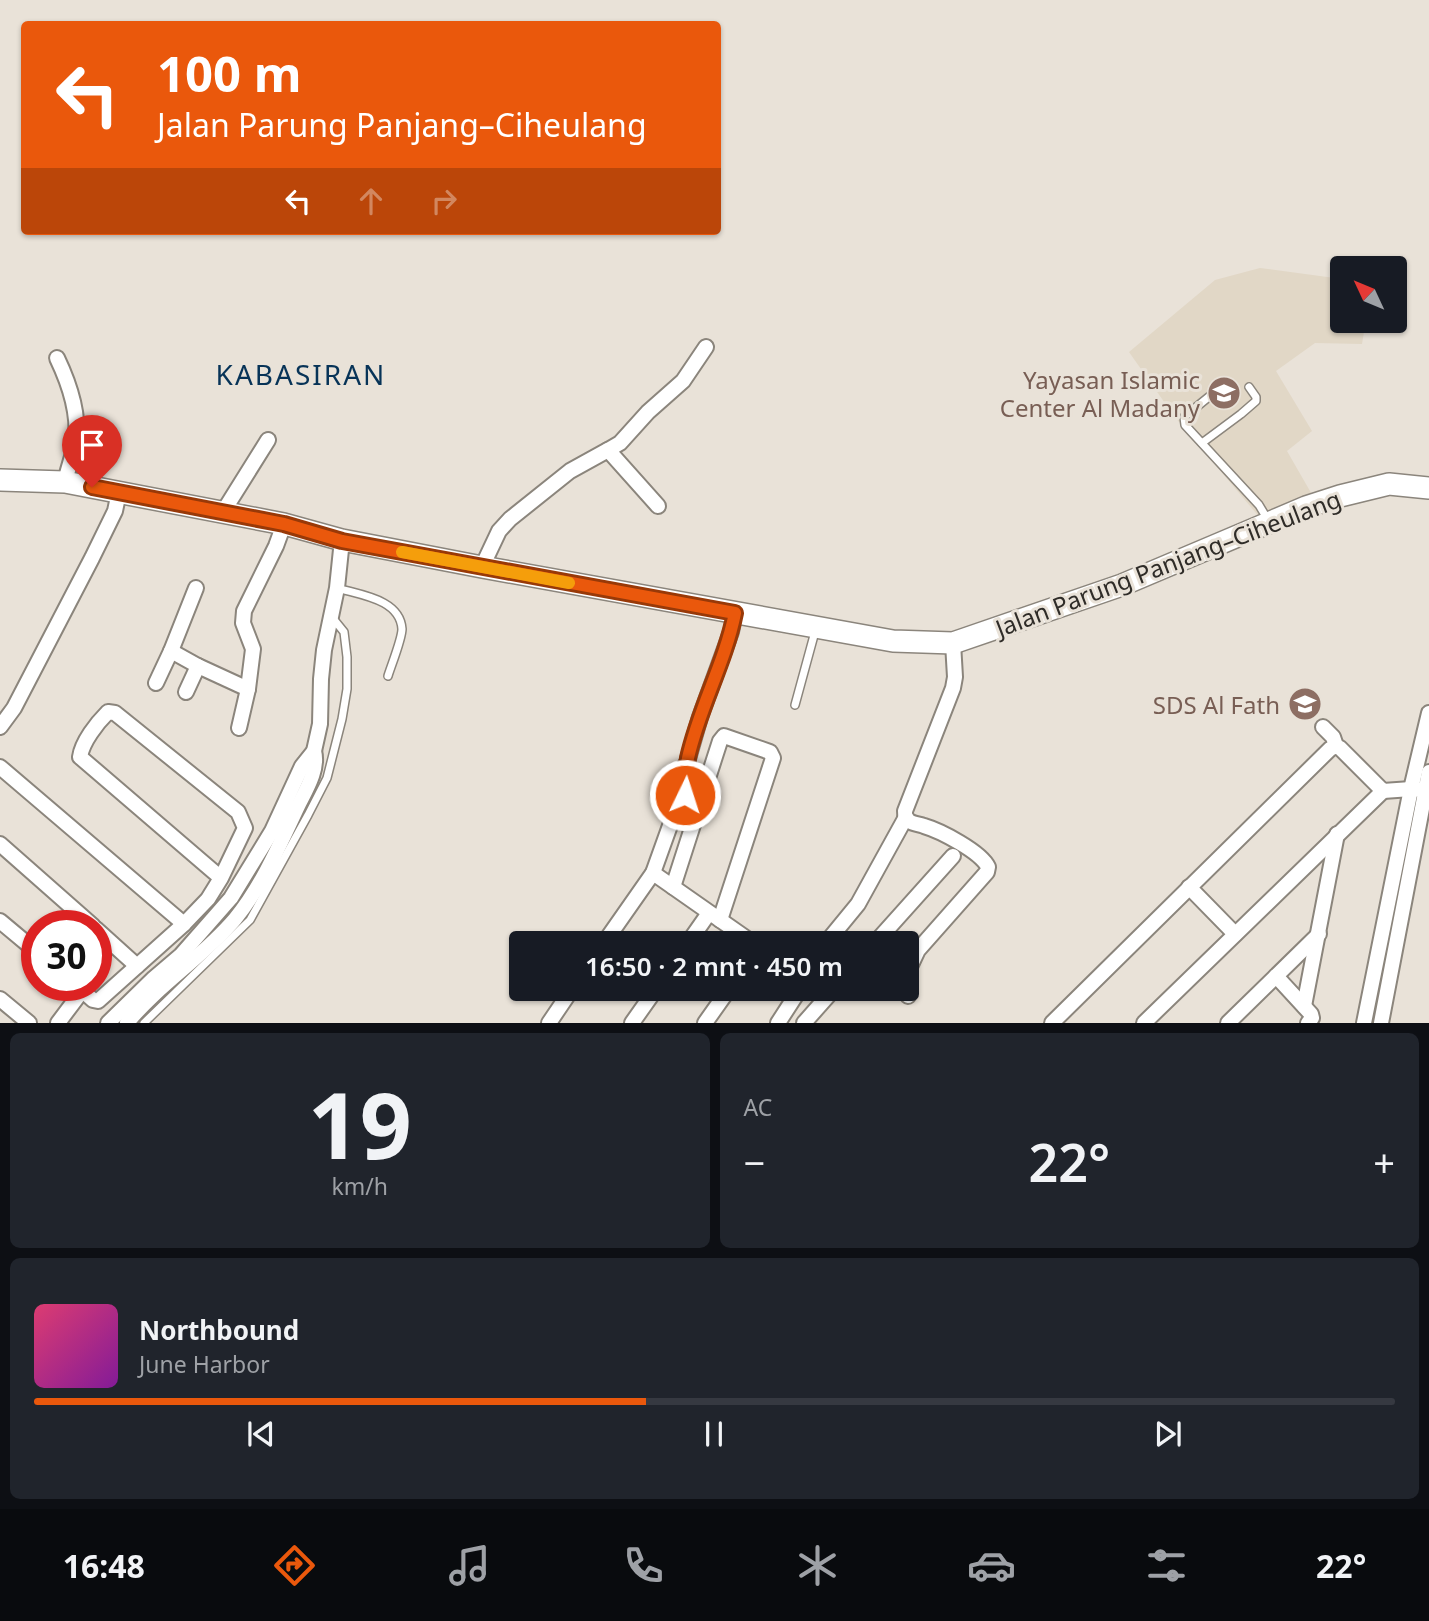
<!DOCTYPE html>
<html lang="id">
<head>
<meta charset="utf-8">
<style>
	:root { --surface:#171b24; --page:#20242c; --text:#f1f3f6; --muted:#9ea1a6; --line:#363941; --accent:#ea580c }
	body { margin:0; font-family:"Noto Sans",sans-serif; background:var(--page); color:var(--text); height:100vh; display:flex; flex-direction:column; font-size:26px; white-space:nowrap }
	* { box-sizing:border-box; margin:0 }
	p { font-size:23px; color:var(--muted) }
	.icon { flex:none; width:38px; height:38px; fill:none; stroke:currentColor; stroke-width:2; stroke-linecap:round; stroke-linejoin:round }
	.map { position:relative; height:1023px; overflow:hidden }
	.sheet { display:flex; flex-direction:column; gap:10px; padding:10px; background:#0d0f14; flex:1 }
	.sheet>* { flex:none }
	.hud { position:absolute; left:21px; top:21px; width:700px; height:214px; border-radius:7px; box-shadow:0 2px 5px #0004; background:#ea580c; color:#fff; overflow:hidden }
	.needle { width:46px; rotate:314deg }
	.fabs { position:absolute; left:1330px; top:256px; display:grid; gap:14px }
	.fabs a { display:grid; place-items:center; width:77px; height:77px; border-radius:7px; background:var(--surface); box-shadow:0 2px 5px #0004; font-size:35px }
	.speed { position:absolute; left:21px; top:910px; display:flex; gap:14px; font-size:35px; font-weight:700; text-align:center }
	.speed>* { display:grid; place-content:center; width:91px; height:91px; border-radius:50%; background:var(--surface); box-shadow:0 2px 5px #0004; line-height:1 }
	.speed .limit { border:10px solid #d22; background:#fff; color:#111 }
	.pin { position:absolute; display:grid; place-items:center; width:60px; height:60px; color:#fff; margin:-72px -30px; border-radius:50% 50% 50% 0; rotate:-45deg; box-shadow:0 0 7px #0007 }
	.pin .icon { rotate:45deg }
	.me { position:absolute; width:77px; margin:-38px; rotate:4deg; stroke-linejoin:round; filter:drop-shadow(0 0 5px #0008) }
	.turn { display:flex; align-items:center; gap:24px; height:147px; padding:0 21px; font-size:32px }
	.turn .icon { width:91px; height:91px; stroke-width:2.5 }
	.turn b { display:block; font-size:49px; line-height:60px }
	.lanes { display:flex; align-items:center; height:66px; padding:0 21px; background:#0003; justify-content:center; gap:35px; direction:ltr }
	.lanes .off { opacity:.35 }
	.big { font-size:52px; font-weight:600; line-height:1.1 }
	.sheet .widget { flex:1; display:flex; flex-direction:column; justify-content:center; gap:10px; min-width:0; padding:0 24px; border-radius:10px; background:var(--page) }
	.sheet .dial { align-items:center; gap:0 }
	.dial b { font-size:91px; line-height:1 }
	.song { display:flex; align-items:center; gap:21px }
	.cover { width:84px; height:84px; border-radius:10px; background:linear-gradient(135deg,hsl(340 70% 55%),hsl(290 70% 35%)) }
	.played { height:7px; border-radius:4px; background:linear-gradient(90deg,var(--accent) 45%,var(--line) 45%) }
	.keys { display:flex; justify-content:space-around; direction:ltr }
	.heat { display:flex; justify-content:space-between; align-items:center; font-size:38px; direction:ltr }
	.sheet .tiles { flex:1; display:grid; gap:10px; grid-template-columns:1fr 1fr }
	.widget:last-child { grid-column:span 2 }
	.trip { position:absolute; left:509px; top:931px; width:410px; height:70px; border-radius:7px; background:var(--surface); box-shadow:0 2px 5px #0004; font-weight:600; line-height:70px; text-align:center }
	.tabs { display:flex; height:112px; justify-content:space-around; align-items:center; background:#090b0e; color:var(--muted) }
	.tabs .icon { width:49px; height:49px }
	.tabs .selected { color:var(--accent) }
	.tabs b { font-size:32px; color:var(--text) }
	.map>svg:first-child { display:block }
</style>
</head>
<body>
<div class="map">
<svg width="1429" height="1023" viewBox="0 0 1429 1023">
	<rect width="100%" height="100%" fill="#e9e2d8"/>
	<!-- built -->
	<polygon fill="#e1d7c6" points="1260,268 1342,279 1342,320 1366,320 1362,344 1315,343 1276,371 1312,431 1287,451 1314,498 1261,519 1174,416 1129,352 1215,280"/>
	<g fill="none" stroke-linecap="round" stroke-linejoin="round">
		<defs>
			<g id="lane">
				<polyline points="1221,387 1184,417 1185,425 1259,505 1268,520"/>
				<polyline points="1202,443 1241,414 1256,401 1256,397 1249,387"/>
				<path d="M 337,588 C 360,595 400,599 402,629 C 402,639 391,666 388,676"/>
				<polyline points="795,705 816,628"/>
				<polyline points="144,1023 250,920 308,815 327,778 342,719 347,689 347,657 344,632 331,616"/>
			</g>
			<g id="street">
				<path d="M 57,358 C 69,383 79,411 76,439 C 74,453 68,468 65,482"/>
				<polyline points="658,506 608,450 620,443 648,412 683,381 706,347"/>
				<polyline points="223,512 268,440"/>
				<polyline points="482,567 499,531 510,519 570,471 608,450"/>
				<polyline points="171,651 196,588"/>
				<polyline points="156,683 171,651 198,666 248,689"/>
				<polyline points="186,692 198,666"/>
				<polyline points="0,727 14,708 92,558 115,511 119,492"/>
				<polyline points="1323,727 1333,737 1336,746"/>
				<polyline points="239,728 248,689 253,649 243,623 244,611 276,546 284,524"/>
				<polyline points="0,767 184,924"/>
				<polyline points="672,820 667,803 671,790 686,764"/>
				<polyline points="0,844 93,926"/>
				<polyline points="653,873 753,943"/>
				<polyline points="673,887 720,741 724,736 770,752 773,758 720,920"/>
				<polyline points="1189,887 1235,934"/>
				<polyline points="0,921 37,952"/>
				<polyline points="96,929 137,966"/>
				<polyline points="604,943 653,873 672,820 682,807 686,795 688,759 700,717 731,632 735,613"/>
				<polyline points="688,943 709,913"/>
				<polyline points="826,943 858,904 906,817"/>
				<polyline points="875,943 953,856"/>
				<polyline points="1276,976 1311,1014 1312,1018 1308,1023"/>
				<path d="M 76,985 L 93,1000 L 98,1001 L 184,924 L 208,899 L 221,878 L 245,828 L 238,812 L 115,713 L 108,712 C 97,723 82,742 80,757 L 221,878"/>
				<path d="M 908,996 L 909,969 L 918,950 L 987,872 L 988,867 C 981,852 941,831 924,826 C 919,824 913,824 909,821 C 905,817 905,816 905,811 L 953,688 L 955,677 L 953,643"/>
				<polyline points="0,999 29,1023"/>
				<polyline points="1304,1006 1337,834"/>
				<polyline points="58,1023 82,991"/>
				<polyline points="108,1023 154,978 181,955 231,898 272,831 302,766 314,751 320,724 321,679 324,650 337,588 342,540"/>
				<path d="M 127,1023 C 159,984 203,957 235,919 C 262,886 280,844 298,806 C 306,790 319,769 314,751"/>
				<polyline points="549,1023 572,989"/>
				<polyline points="632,1023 656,989"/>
				<polyline points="705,1023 729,989"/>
				<polyline points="778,1023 800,989"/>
				<polyline points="804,1023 834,989"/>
				<polyline points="1052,1023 1330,749 1336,746 1340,748 1383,791 1411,789 1425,790"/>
				<polyline points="1144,1023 1383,791"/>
				<polyline points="1228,1023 1319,934"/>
				<polyline points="1364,1023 1411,789 1429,713"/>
				<polyline points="1381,1023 1429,772"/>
			</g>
			<polyline id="secondary" points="0,480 65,482 284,524 342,540 482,567 893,641 953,643 1122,585 1306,507 1340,496 1389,484 1429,488"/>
		</defs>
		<!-- lane casing -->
		<use href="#lane" stroke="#8b857c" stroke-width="10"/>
		<!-- street casing -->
		<use href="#street" stroke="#8b857c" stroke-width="18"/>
		<!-- secondary casing -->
		<use href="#secondary" stroke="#8b857c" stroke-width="24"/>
		<!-- lane -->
		<use href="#lane" stroke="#fff" stroke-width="7"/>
		<!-- street -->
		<use href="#street" stroke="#fff" stroke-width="14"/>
		<!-- secondary -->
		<use href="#secondary" stroke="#fff" stroke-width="21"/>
	</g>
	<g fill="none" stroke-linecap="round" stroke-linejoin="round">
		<defs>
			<path id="route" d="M 92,487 L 284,524 L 342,541 L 735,613 C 725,663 699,708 688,758 C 686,770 686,783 685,795"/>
		</defs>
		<!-- route casing -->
		<use href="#route" stroke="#983908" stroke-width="18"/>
		<!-- route -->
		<use href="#route" stroke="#ea580c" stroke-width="12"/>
		<!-- slow -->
		<polyline stroke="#f59e0b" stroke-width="12" points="402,552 569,583"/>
	</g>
	<!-- icons -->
	<defs>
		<symbol id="school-disc" viewBox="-11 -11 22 22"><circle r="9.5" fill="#8d6e63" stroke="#e9e2d8"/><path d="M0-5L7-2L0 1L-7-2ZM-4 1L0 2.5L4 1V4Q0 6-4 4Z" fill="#fff"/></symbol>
	</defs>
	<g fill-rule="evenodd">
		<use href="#school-disc" x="1205" y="374" width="38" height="38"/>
		<use href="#school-disc" x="1286" y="685" width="38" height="38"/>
	</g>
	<g text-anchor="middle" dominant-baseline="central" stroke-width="6" stroke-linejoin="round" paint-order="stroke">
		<!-- education labels -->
		<g font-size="24" fill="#785e54" stroke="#e9e2d8" text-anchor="end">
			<text x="1200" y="379">Yayasan Islamic<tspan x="1200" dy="28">Center Al Madany</tspan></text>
			<text x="1280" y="704">SDS Al Fath</text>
		</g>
		<!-- street labels -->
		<g font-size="24" fill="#2f2c28" stroke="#e9e2d8">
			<text transform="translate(1168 563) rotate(-21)">Jalan Parung Panjang–Ciheulang</text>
		</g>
		<!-- quarter labels -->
		<g font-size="28" letter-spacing="2" fill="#073357" stroke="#e9e2d8">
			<text x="301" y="374">KABASIRAN</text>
		</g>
	</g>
</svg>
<div class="fabs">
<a><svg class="needle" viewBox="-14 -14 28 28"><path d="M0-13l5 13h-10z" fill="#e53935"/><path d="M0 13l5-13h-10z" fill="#9ea1a6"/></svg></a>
</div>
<div class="speed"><div class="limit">30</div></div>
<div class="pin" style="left:92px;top:487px;background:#d93025"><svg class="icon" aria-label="arrive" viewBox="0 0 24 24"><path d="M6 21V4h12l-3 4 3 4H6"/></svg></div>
<svg class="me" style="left:685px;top:795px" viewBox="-20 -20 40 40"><circle r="17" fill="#ea580c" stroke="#fff" stroke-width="3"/><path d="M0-11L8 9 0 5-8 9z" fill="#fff"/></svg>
<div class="trip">16:50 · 2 mnt · 450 m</div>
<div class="hud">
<div class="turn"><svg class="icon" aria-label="left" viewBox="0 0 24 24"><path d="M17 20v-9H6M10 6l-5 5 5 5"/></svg><div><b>100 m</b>Jalan Parung Panjang–Ciheulang</div></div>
<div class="lanes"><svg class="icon" aria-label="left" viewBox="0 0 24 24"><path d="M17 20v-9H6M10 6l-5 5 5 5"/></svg><svg class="icon off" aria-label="ahead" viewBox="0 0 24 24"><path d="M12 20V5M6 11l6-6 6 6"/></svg><svg class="icon off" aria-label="right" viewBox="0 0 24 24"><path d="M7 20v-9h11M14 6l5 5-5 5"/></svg></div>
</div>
</div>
<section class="sheet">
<div class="tiles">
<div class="widget dial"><b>19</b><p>km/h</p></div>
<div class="widget"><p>AC</p>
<div class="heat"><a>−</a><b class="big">22°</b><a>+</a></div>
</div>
<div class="widget">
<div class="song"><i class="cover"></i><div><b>Northbound</b><p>June Harbor</p></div></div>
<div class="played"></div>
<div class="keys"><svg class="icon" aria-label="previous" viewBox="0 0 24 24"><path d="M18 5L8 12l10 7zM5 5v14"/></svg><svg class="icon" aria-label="pause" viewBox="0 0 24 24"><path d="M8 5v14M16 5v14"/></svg><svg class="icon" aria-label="next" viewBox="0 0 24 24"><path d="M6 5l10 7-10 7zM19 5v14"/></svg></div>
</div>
</div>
</section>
<nav class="tabs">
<b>16:48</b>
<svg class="icon selected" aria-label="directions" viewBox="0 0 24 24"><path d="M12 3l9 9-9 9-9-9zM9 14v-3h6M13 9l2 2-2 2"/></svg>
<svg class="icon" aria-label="music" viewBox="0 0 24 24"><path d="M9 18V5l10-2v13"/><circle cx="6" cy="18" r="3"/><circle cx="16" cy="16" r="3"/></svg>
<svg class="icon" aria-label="phone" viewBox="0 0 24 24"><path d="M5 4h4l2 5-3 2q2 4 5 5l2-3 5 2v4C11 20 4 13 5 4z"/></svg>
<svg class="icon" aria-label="climate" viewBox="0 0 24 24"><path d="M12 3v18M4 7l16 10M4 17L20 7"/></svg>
<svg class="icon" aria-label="car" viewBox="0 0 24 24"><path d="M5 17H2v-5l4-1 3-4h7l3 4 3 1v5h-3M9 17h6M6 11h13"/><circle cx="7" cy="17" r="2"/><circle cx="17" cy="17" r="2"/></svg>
<svg class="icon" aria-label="filters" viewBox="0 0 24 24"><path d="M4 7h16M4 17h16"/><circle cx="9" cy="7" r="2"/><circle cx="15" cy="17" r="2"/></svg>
<b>22°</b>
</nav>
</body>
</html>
